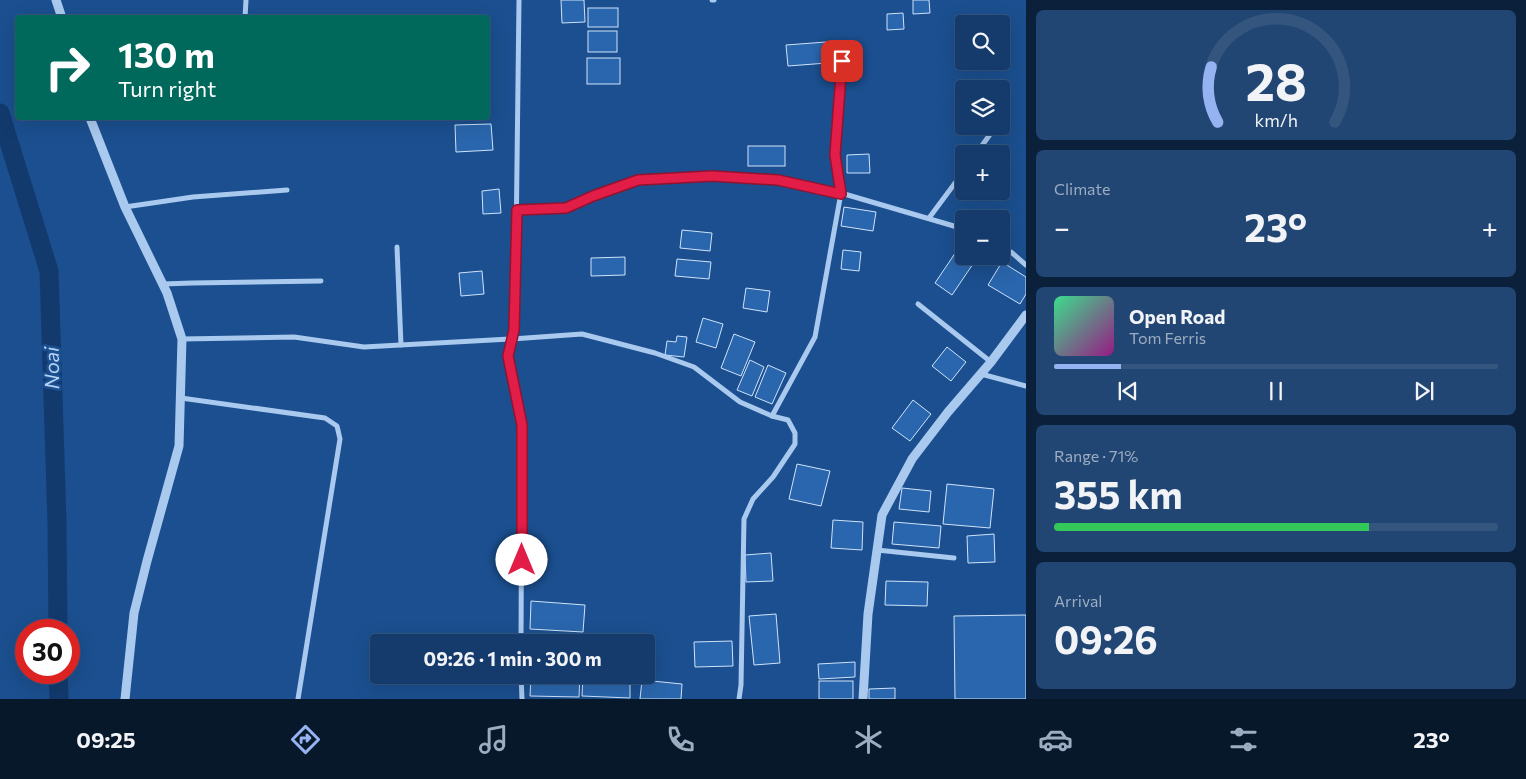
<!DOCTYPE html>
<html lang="en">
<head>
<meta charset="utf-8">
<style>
	:root { --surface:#143b6b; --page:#214673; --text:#f1f3f6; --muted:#9dadc1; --line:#33557e; --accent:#95b2f1 }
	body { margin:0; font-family:Commissioner,sans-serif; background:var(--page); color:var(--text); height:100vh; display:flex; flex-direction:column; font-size:19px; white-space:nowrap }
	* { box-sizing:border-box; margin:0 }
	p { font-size:16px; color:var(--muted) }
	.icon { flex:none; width:28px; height:28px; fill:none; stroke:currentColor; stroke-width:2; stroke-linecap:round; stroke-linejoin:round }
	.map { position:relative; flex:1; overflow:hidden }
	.side { display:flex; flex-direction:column; gap:10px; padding:10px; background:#0b203b; width:500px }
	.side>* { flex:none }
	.guide { position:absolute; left:15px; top:15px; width:475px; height:105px; border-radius:5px; box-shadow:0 5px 20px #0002,0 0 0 1px var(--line); background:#00695c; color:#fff; overflow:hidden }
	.buttons { position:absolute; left:955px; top:15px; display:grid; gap:10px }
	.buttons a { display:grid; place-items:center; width:55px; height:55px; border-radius:5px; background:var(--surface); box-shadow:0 5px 20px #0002,0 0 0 1px var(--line); font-size:25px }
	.speed { position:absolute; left:15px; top:619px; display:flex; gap:10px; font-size:25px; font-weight:700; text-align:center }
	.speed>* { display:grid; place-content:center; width:65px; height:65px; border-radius:50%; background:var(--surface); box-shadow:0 5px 20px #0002,0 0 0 1px var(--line); line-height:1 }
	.speed .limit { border:8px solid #d22; background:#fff; color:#111 }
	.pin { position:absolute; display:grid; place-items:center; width:42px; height:42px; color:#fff; margin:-21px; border-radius:10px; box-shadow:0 2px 8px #0006 }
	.me { position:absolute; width:55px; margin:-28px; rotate:0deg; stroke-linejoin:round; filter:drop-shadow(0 0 4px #0008) }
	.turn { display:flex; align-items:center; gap:18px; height:105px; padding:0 20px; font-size:22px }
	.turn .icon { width:65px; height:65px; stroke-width:2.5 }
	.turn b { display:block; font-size:35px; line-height:42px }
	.big { font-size:38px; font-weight:700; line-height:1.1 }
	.side .tile { flex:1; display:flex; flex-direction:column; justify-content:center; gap:8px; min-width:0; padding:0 18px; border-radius:8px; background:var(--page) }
	.side .dial { align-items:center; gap:0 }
	.dial svg { height:130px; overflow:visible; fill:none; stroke:var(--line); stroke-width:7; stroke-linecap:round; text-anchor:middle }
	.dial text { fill:var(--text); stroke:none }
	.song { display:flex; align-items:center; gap:15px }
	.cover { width:60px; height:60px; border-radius:8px; background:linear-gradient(135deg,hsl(150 70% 55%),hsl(310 70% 35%)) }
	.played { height:5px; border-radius:2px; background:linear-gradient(90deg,var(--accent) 15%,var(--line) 15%) }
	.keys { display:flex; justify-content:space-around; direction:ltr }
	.heat { display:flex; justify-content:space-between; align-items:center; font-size:28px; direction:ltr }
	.charge { height:8px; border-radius:4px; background:linear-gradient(90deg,#34c759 71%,var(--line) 0) }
	.trip { position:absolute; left:370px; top:634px; width:285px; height:50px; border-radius:5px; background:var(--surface); box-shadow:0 5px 20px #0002,0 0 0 1px var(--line); font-weight:700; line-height:50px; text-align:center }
	.menu { display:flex; height:80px; justify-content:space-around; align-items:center; background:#08182b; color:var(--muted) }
	.menu .icon { width:35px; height:35px }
	.menu .active { color:var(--accent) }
	.menu b { font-size:22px; color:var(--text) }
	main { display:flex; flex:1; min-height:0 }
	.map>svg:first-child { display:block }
</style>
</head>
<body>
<main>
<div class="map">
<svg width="1026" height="699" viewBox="0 0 1026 699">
	<rect width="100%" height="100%" fill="#1b4f8f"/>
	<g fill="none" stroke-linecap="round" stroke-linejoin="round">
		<!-- canal -->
		<g stroke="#123a6d" stroke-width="19">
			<polyline points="0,113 49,271 57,522 58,630"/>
			<polyline points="58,672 59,699"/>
		</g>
	</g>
	<!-- building -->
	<g fill="#2a66ad" stroke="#cfe3fa">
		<polygon points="561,0 584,0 585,22 562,23"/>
		<polygon points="913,0 929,0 930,13 913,14"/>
		<rect x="588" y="8" width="30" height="19"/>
		<polygon points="903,13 904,29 887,30 887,14"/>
		<rect x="588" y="31" width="29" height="21"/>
		<polygon points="826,42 827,63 788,66 786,45"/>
		<rect x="587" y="58" width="33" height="26"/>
		<polygon points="491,124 493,150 456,152 455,125"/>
		<rect x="748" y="146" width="37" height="20"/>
		<polygon points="869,154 870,173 847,173 847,155"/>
		<polygon points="499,189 501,213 483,214 482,191"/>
		<polygon points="844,207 876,212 873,231 841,226"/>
		<polygon points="682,230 712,233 710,251 680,248"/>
		<polygon points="960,246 964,249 964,256 977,258 952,295 935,283"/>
		<polygon points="843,250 861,252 859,271 841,269"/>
		<polygon points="625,257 625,275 591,276 591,258"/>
		<polygon points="677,259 711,262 709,279 675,276"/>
		<polygon points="1002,262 1026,277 1026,294 1020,304 988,285"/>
		<polygon points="482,271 484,294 461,296 459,273"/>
		<polygon points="746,288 770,291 767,312 743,308"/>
		<polygon points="703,318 723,324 716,348 696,342"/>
		<polygon points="734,334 755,342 741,376 721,368"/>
		<polygon points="677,336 687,337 684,357 665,355 667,341 676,342"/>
		<polygon points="947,347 966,362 951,381 932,366"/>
		<polygon points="750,360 764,367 752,396 737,390"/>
		<polygon points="768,365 786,373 772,404 755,397"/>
		<polygon points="913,400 931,414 910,441 892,428"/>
		<polygon points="797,464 830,471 821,506 789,499"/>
		<polygon points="947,484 994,489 990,528 943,524"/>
		<polygon points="902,488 931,491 929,512 899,509"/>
		<polygon points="833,520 863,522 862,550 831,548"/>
		<polygon points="894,522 941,526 939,548 892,544"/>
		<polygon points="994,534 995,562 968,563 967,536"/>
		<polygon points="771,553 773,581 746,582 745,555"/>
		<polygon points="886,581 928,582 927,606 885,605"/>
		<polygon points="531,601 585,605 583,632 530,629"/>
		<polygon points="776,614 780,663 754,665 749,616"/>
		<polygon points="1026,615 1026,699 955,699 954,616"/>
		<polygon points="732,641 733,666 695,667 694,642"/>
		<polygon points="855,662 855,677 819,679 818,664"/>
		<polygon points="531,675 580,675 579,697 530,696"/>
		<polygon points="583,675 630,675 630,698 582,696"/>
		<polygon points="642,680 682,684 681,699 640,699"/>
		<rect x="819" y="681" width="34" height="18"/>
		<polygon points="895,688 895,699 869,699 869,689"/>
	</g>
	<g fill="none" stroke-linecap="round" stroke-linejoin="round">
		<!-- minor -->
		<g stroke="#a9c9ee" stroke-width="5">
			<polyline points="519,0 515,330 508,356 522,425 521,642"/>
			<polyline points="712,0 714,0"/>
			<polyline points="245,18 246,0"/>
			<polyline points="1001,118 1002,118"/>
			<polyline points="976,154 996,126"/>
			<polyline points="125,207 193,197 287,190"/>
			<polyline points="517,210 567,208 593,196 638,180 712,176 778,180 841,193 964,229"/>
			<polyline points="929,218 964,171"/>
			<polyline points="397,247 401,345"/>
			<polyline points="1001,248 1011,252 1026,265"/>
			<polyline points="163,284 192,283 321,281"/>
			<polyline points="918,304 991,362"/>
			<polyline points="182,339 294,337 364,347 512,339 582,334 655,353 694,367 740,402 772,416 788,420 795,433 795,444 773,477 753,499 744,519 741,685 739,699"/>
			<polyline points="981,374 1026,386"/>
			<polyline points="181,398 325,418 337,426 340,439 298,699"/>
			<polyline points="772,416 815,337 841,193 835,155 842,61"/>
			<polyline points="877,550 954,558"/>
			<polyline points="521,675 522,699"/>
		</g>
		<!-- tertiary -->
		<g stroke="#a9c9ee" stroke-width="9">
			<polyline points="56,0 62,18"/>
			<polyline points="90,118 125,207 167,293 182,339 179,446 147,561 134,613 125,699"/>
			<polyline points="863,699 868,614 882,515 912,459 948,412 991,362 1026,315"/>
		</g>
	</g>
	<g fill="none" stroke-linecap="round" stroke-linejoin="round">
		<defs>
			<polyline id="route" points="522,560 522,425 508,356 514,330 517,210 566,208 593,196 638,180 712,176 778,180 841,194 835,155 842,61"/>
		</defs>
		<!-- route casing -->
		<use href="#route" stroke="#92132f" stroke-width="12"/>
		<!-- route -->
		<use href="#route" stroke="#e11d48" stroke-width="9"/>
	</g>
	<g text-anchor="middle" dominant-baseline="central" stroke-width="5" stroke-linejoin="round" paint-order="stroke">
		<!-- water labels -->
		<g font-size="20" font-style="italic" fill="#b5d3f5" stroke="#1b4f8f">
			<text transform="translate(51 368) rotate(-91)">Noai</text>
		</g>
	</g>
</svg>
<div class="buttons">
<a><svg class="icon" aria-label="search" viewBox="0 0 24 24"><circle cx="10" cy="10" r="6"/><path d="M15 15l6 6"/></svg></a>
<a><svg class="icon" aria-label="layers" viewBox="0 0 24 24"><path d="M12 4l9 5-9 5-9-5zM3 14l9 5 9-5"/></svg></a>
<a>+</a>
<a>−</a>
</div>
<div class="speed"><div class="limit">30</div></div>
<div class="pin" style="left:842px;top:61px;background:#d93025"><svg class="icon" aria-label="arrive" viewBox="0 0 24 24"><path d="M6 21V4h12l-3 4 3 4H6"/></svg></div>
<svg class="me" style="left:522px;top:560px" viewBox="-20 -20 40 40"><circle r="19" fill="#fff"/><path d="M0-13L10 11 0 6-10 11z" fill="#e11d48"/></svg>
<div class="trip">09:26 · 1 min · 300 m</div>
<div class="guide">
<div class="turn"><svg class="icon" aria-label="right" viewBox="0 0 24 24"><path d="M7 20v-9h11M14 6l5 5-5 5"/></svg><div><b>130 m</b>Turn right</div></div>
</div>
</div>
<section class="side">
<div class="tile dial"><svg viewBox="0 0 100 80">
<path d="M14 69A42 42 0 1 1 86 69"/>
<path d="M14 69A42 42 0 0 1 10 35" stroke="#95b2f1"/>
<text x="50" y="56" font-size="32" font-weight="700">28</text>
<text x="50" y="72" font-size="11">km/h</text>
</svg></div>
<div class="tile"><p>Climate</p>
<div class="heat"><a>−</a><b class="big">23°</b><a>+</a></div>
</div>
<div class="tile">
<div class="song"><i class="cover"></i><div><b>Open Road</b><p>Tom Ferris</p></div></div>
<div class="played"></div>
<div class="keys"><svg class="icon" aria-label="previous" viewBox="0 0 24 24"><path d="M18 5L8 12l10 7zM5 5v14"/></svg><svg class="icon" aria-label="pause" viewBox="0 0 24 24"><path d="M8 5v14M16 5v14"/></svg><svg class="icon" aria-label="next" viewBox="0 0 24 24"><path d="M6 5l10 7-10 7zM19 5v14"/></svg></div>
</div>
<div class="tile"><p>Range · 71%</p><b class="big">355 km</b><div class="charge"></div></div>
<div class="tile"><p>Arrival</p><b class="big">09:26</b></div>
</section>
</main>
<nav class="menu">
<b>09:25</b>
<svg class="icon active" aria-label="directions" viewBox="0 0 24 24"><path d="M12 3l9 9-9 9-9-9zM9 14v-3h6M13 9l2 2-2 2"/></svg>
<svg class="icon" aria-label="music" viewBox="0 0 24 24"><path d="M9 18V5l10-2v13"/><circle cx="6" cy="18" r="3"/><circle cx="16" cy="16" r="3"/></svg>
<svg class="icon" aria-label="phone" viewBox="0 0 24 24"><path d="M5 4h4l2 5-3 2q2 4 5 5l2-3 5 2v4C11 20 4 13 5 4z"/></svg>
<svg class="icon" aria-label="climate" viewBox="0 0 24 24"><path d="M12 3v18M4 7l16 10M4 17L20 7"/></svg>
<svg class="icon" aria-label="car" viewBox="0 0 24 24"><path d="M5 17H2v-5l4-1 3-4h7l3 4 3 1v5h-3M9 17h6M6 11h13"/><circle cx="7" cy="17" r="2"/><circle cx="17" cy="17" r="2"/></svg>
<svg class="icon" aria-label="filters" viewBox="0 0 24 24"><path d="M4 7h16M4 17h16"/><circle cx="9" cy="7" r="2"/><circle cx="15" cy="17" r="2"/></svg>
<b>23°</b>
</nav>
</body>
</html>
